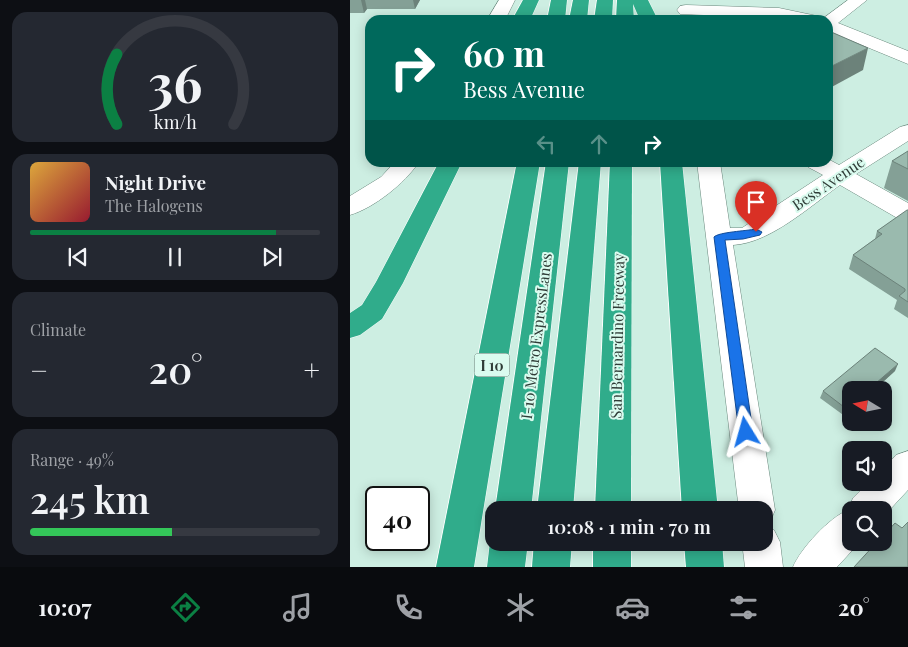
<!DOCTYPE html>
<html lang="en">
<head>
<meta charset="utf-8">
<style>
	:root { --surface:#171b24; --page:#242831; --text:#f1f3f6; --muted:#9ea1a6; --line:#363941; --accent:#0b8043 }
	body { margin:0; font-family:"Playfair Display",serif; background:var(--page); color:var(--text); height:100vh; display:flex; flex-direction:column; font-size:19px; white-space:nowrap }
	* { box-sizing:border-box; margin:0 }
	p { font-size:16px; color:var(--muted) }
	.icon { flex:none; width:28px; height:28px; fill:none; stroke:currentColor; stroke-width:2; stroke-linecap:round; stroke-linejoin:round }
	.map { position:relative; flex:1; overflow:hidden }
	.drawer { display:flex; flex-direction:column; gap:12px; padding:12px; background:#0d0f14; width:350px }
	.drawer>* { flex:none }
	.banner { position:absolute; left:15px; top:15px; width:468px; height:152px; border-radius:15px; box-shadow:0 2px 12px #0003; background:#00695c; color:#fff; overflow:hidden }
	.needle { width:32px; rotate:280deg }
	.buttons { position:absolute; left:492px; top:381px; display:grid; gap:10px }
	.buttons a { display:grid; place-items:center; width:50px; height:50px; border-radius:10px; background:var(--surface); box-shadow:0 2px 12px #0003; font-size:25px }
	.speed { position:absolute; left:15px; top:486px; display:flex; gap:10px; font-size:25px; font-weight:700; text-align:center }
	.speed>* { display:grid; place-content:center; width:65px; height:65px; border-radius:50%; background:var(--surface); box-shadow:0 2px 12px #0003; line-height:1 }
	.speed .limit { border:2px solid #111; border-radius:8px; background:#fff; color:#111 }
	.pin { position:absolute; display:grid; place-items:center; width:42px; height:42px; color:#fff; margin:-51px -21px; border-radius:50% 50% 50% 0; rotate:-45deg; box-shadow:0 0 5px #0007 }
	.pin .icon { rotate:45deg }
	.me { position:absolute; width:55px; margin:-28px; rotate:352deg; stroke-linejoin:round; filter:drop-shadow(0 0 4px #0008) }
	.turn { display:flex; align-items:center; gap:18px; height:105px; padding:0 15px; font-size:22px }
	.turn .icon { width:65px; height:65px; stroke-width:2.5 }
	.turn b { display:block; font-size:35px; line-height:42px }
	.lanes { display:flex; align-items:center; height:48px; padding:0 15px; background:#0003; justify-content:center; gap:25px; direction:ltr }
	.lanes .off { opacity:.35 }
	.big { font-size:38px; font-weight:600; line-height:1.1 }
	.drawer .widget { flex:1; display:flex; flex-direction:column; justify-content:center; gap:8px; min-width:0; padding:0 18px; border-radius:15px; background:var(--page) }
	.drawer .dial { align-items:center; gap:0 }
	.dial svg { height:130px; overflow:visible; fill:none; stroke:var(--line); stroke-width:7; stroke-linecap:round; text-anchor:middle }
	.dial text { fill:var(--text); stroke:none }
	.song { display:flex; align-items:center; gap:15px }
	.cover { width:60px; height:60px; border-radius:8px; background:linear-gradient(135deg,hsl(40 70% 55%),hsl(350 70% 35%)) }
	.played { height:5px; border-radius:2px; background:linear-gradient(90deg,var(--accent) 85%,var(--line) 85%) }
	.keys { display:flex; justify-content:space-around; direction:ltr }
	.heat { display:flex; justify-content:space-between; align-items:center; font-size:28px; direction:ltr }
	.charge { height:8px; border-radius:4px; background:linear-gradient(90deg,#34c759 49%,var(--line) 0) }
	.trip { position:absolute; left:135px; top:501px; width:288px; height:50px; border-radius:15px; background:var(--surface); box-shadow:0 2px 12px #0003; font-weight:600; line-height:50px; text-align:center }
	.tab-bar { display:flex; height:80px; justify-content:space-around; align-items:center; background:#090b0e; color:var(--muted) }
	.tab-bar .icon { width:35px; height:35px }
	.tab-bar .selected { color:var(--accent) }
	.tab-bar b { font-size:22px; color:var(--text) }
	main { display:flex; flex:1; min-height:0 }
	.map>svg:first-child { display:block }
</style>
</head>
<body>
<main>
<section class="drawer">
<div class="widget dial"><svg viewBox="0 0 100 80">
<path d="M14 69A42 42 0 1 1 86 69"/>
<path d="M14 69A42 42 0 0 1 14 26" stroke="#0b8043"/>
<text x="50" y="56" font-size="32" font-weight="700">36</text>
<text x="50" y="72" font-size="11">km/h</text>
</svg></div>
<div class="widget">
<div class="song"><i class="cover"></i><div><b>Night Drive</b><p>The Halogens</p></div></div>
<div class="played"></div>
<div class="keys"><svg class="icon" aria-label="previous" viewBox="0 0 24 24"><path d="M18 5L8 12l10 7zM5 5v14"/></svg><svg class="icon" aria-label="pause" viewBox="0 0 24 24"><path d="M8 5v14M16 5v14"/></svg><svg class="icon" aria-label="next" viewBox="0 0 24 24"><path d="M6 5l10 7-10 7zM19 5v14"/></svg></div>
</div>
<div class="widget"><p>Climate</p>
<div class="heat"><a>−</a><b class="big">20°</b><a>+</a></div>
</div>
<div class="widget"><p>Range · 49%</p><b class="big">245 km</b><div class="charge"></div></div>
</section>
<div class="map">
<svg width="558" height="567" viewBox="0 0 558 567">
	<rect width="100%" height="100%" fill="#cdeee2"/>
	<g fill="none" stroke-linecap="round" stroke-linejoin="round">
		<defs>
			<g id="minor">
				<polygon points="149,0 165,0 155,20 137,20"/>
				<polygon points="498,0 517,0 488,23 558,51 558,64 478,31 478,20 471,20"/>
				<polygon points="336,5 429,8 467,16 470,20 330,14 327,10 330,6"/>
				<path d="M 558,125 L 558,141 L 506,174 L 558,203 L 558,221 L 549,219 L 490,185 C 459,207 420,243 383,245 L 425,510 L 420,522 L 414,524 L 414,510 L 389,510 L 347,162 L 370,162 L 380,228 L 392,228 L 473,175 L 458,167 L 455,162 L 478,162 L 478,159 L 489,165 L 550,127 Z"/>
				<path d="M 45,162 L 69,162 C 55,183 24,208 0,215 L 0,196 L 31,177 Z"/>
				<path d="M 558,451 L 558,490 L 534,516 L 534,510 L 501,510 L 501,542 L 510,542 L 487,567 L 443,567 C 451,548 479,518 498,510 L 503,498 L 519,482 L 534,482 L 534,468 L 546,455 Z"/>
				<polygon points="414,525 424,530 430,542 433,567 395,567 392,542 414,542"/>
			</g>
			<g id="highway">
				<polygon points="173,0 189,0 180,20 162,20"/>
				<polygon points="201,0 217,0 215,20 197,20"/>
				<polygon points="223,0 239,0 237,20 219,20"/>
				<polygon points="247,0 263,0 262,20 244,20"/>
				<polygon points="267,0 298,0 308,20 290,20 283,4 284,20 266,20"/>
				<polygon points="89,162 112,162 53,283 32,319 10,335 0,338 0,313 12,305 26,282"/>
				<polygon points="167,162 190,162 124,567 86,567"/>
				<polygon points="196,162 219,162 181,510 145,510"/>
				<polygon points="229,162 251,162 223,510 187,510"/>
				<polygon points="260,162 282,162 281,510 245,510"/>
				<polygon points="310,162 332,162 368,510 332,510"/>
				<polygon points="144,534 144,542 178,542 175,567 137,567 140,542"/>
				<polygon points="184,542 222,542 220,567 182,567"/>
				<rect x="243" y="542" width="38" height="25"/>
				<polygon points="334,542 372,542 374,567 336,567"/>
			</g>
		</defs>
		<!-- minor casing -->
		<use href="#minor" stroke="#6b897e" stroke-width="1"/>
		<!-- highway casing -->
		<use href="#highway" stroke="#fff" stroke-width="1"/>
		<!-- minor -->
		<use href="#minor" fill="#fff" fill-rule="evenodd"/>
		<!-- highway -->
		<use href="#highway" fill="#30ac8b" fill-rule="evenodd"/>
	</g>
	<!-- wall -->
	<g fill="#84a096">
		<polygon points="0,0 70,0 65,9 17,9 14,13 0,13"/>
		<polygon points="558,151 558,201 534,188 542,161"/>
		<polygon points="558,210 558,318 544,309 547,300 499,269 503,255 525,239 527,231"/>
		<polygon points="545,371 524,390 501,390 501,412 496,417 470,398 473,391"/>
	</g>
	<!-- shaded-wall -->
	<g fill="#6c827a">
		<polygon points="11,0 15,0 17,9 14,13"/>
		<polygon points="63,0 70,0 65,9"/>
		<polygon points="518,48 513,70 478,89 478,68"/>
		<polygon points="548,364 545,371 524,390 518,390"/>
		<polygon points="501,407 501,412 496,417 498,410"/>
	</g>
	<!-- building -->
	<g fill="#9abaae" stroke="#6c827a">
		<polygon points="478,31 479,31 518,48 478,68"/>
		<polygon points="558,151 558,169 542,161"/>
		<polygon points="557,210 558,210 558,302 549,296 555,291 555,289 503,255 532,234 527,231"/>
		<polygon points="525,348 548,364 518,390 501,390 501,407 498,410 473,391"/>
		<polygon points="558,522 558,567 504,567 527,542 534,542 534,535 545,523 552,528"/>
	</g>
	<!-- route -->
	<path fill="#1a73e8" stroke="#114b97" d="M 406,229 L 412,232 L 410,235 L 393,239 L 375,240 L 403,432 L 401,436 L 396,438 L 391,436 L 389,432 L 364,237 C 369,232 396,231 406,229 Z"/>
	<g text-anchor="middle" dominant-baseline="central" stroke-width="4" stroke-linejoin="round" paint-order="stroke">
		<!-- shield labels -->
		<rect fill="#dafbef" stroke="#62756e" stroke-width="1" x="124.5" y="353.5" width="35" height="23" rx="4"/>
		<g font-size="14" font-weight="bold" fill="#2f3c37">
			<text x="142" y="365">I 10</text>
		</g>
		<!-- street labels -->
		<g font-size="15" fill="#2f3c37" stroke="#dafbef">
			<text transform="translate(478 183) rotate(-34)">Bess Avenue</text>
			<text transform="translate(186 336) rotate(-83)">I-10 Metro ExpressLanes</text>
			<text transform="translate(267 336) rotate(-89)">San Bernardino Freeway</text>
		</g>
	</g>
</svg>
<div class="buttons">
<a><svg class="needle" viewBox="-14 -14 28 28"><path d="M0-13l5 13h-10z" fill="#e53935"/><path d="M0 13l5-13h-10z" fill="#9ea1a6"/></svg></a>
<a><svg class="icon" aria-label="sound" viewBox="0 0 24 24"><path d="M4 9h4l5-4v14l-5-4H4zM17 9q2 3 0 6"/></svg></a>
<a><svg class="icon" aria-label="search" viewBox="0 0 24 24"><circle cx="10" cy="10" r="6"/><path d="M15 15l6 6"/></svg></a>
</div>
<div class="speed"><div class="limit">40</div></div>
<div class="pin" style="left:406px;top:232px;background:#d93025"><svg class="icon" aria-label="arrive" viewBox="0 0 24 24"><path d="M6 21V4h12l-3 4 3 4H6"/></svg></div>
<svg class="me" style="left:396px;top:432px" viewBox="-20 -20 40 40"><path d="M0-17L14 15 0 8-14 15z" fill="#1a73e8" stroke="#fff" stroke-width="4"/></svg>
<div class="trip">10:08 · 1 min · 70 m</div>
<div class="banner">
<div class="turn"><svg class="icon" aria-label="right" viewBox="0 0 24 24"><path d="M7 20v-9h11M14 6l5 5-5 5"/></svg><div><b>60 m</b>Bess Avenue</div></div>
<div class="lanes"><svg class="icon off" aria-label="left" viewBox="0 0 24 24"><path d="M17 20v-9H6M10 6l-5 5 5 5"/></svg><svg class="icon off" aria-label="ahead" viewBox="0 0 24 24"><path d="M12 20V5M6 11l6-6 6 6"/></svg><svg class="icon" aria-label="right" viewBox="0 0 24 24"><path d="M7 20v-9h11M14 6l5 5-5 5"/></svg></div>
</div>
</div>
</main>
<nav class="tab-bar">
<b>10:07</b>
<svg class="icon selected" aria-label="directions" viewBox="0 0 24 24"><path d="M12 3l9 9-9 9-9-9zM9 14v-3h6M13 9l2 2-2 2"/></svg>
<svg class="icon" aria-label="music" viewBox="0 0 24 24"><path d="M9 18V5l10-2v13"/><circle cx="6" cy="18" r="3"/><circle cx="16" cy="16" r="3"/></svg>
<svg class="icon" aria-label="phone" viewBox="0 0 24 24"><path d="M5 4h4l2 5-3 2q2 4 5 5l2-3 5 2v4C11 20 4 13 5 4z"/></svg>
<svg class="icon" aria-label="climate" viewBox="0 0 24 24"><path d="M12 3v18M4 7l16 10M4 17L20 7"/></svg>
<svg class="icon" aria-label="car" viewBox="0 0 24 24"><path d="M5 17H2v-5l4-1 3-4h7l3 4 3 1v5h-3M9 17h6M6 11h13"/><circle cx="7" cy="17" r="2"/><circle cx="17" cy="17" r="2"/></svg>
<svg class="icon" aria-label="filters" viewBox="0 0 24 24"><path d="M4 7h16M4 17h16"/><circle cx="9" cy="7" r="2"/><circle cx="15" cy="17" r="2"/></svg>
<b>20°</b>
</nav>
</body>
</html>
